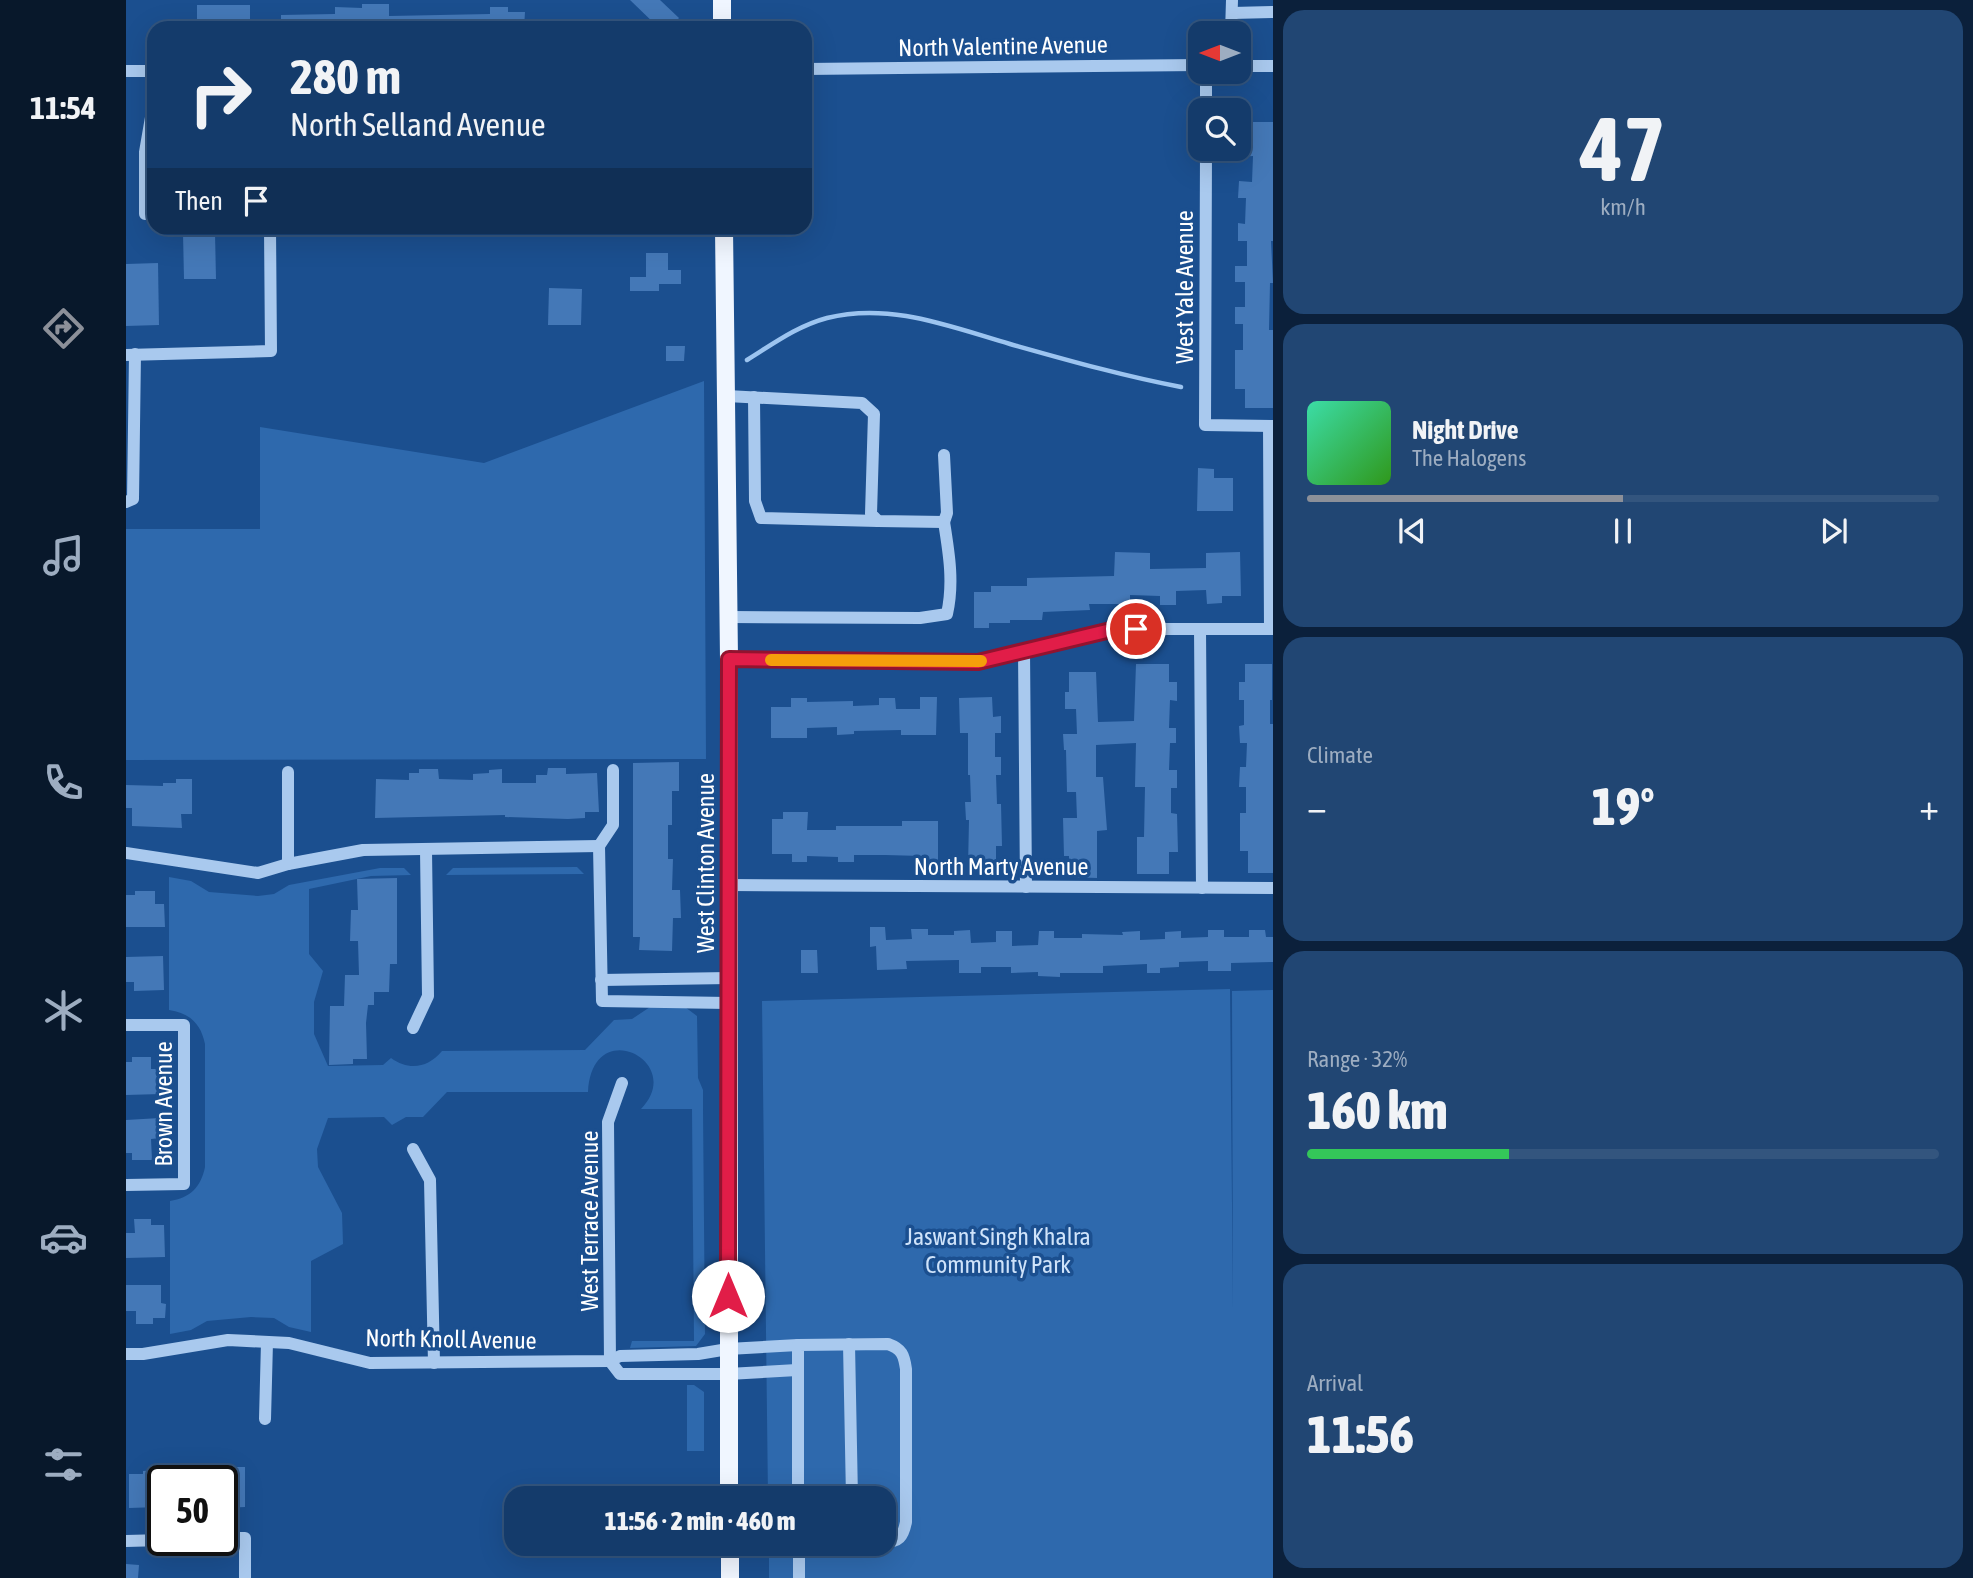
<!DOCTYPE html>
<html lang="en">
<head>
<meta charset="utf-8">
<style>
	:root { --surface:#143b6b; --page:#214673; --text:#f1f3f6; --muted:#9dadc1; --line:#33557e; --accent:#8c9099 }
	body { margin:0; font-family:"Asap Condensed",sans-serif; background:var(--page); color:var(--text); height:100vh; display:flex; flex-direction:column; font-size:26px; white-space:nowrap }
	* { box-sizing:border-box; margin:0 }
	p { font-size:23px; color:var(--muted) }
	.icon { flex:none; width:38px; height:38px; fill:none; stroke:currentColor; stroke-width:2; stroke-linecap:round; stroke-linejoin:round }
	.map { position:relative; flex:1; overflow:hidden }
	.panel { display:flex; flex-direction:column; gap:10px; padding:10px; background:#0b203b; width:700px }
	.panel>* { flex:none }
	.hud { position:absolute; left:21px; top:21px; width:665px; height:214px; border-radius:21px; box-shadow:0 7px 28px #0002,0 0 0 2px var(--line); background:#143b6b; color:var(--text); overflow:hidden }
	.needle { width:46px; rotate:270deg }
	.controls { position:absolute; left:1062px; top:21px; display:grid; gap:14px }
	.controls a { display:grid; place-items:center; width:63px; height:63px; border-radius:14px; background:var(--surface); box-shadow:0 7px 28px #0002,0 0 0 2px var(--line); font-size:35px }
	.speed { position:absolute; left:21px; top:1465px; display:flex; gap:14px; font-size:35px; font-weight:700; text-align:center }
	.speed>* { display:grid; place-content:center; width:91px; height:91px; border-radius:50%; background:var(--surface); box-shadow:0 7px 28px #0002,0 0 0 2px var(--line); line-height:1 }
	.speed .limit { border:4px solid #111; border-radius:10px; background:#fff; color:#111 }
	.pin { position:absolute; display:grid; place-items:center; width:60px; height:60px; color:#fff; margin:-30px; border:4px solid #fff; border-radius:50%; box-shadow:0 2px 7px #0007 }
	.me { position:absolute; width:77px; margin:-38px; rotate:0deg; stroke-linejoin:round; filter:drop-shadow(0 0 5px #0008) }
	.turn { display:flex; align-items:center; gap:24px; height:147px; padding:0 28px; font-size:32px }
	.turn .icon { width:91px; height:91px; stroke-width:2.5 }
	.turn b { display:block; font-size:49px; line-height:60px }
	.then { display:flex; align-items:center; height:66px; padding:0 28px; background:#0003; gap:14px; font-size:26px }
	.big { font-size:52px; font-weight:800; line-height:1.1 }
	.panel .tile { flex:1; display:flex; flex-direction:column; justify-content:center; gap:10px; min-width:0; padding:0 24px; border-radius:21px; background:var(--page) }
	.panel .dial { align-items:center; gap:0 }
	.dial b { font-size:91px; line-height:1 }
	.song { display:flex; align-items:center; gap:21px }
	.cover { width:84px; height:84px; border-radius:10px; background:linear-gradient(135deg,hsl(160 70% 55%),hsl(110 70% 35%)) }
	.played { height:7px; border-radius:4px; background:linear-gradient(90deg,var(--accent) 50%,var(--line) 50%) }
	.keys { display:flex; justify-content:space-around; direction:ltr }
	.heat { display:flex; justify-content:space-between; align-items:center; font-size:38px; direction:ltr }
	.charge { height:10px; border-radius:5px; background:linear-gradient(90deg,#34c759 32%,var(--line) 0) }
	.trip { position:absolute; left:378px; top:1486px; width:392px; height:70px; border-radius:21px; background:var(--surface); box-shadow:0 7px 28px #0002,0 0 0 2px var(--line); font-weight:800; line-height:70px; text-align:center }
	main { display:flex; flex:1; min-height:0 }
	.menu { display:flex; flex-direction:column; width:126px; justify-content:space-around; align-items:center; background:#08182b; color:var(--muted) }
	.menu .icon { width:49px; height:49px }
	.menu .selected { color:var(--accent) }
	.menu b { font-size:32px; color:var(--text) }
	.map>svg:first-child { display:block }
</style>
</head>
<body>
<main>
<nav class="menu">
<b>11:54</b>
<svg class="icon selected" aria-label="directions" viewBox="0 0 24 24"><path d="M12 3l9 9-9 9-9-9zM9 14v-3h6M13 9l2 2-2 2"/></svg>
<svg class="icon" aria-label="music" viewBox="0 0 24 24"><path d="M9 18V5l10-2v13"/><circle cx="6" cy="18" r="3"/><circle cx="16" cy="16" r="3"/></svg>
<svg class="icon" aria-label="phone" viewBox="0 0 24 24"><path d="M5 4h4l2 5-3 2q2 4 5 5l2-3 5 2v4C11 20 4 13 5 4z"/></svg>
<svg class="icon" aria-label="climate" viewBox="0 0 24 24"><path d="M12 3v18M4 7l16 10M4 17L20 7"/></svg>
<svg class="icon" aria-label="car" viewBox="0 0 24 24"><path d="M5 17H2v-5l4-1 3-4h7l3 4 3 1v5h-3M9 17h6M6 11h13"/><circle cx="7" cy="17" r="2"/><circle cx="17" cy="17" r="2"/></svg>
<svg class="icon" aria-label="filters" viewBox="0 0 24 24"><path d="M4 7h16M4 17h16"/><circle cx="9" cy="7" r="2"/><circle cx="15" cy="17" r="2"/></svg>
</nav>
<div class="map">
<svg width="1147" height="1578" viewBox="0 0 1147 1578">
	<rect width="100%" height="100%" fill="#1b4f8f"/>
	<!-- green -->
	<g fill="#2e69ad">
		<polygon points="578,381 580,759 0,760 0,529 134,529 134,427 358,463"/>
		<polygon points="451,867 458,874 320,875 327,868"/>
		<path d="M 254,868 L 278,868 L 285,875 L 245,876 L 183,889 L 183,954 L 197,971 L 188,1002 L 188,1034 L 202,1066 L 257,1065 L 265,1058 C 283,1071 302,1068 316,1051 L 459,1050 L 488,1020 L 506,1019 L 524,1007 L 559,1007 L 571,1016 L 572,1078 L 577,1090 L 577,1109 L 579,1334 L 570,1346 L 504,1348 L 506,1341 L 568,1341 L 566,1109 L 515,1109 C 561,1062 466,1013 462,1092 L 321,1092 L 297,1117 L 280,1117 L 266,1125 L 258,1117 L 202,1118 L 191,1149 L 192,1167 L 216,1213 L 217,1244 L 185,1261 L 185,1332 L 163,1327 L 148,1318 L 125,1317 L 81,1321 L 65,1330 L 44,1334 L 44,1201 C 64,1198 75,1187 79,1167 L 79,1044 C 75,1024 64,1013 43,1010 L 43,877 L 65,881 L 83,892 L 132,896 L 148,894 L 163,885 Z"/>
		<polygon points="1104,989 1107,1312 1106,991 1147,990 1147,1578 643,1578 643,1544 758,1544 758,1498 642,1498 636,1001"/>
		<polygon points="561,1385 568,1385 578,1392 578,1451 561,1451"/>
	</g>
	<g fill="none" stroke-linecap="round" stroke-linejoin="round">
		<!-- stream -->
		<path stroke="#9cc4f0" stroke-width="4.5" d="M 621,360 C 647,344 671,326 701,318 C 764,302 825,327 884,344 C 941,360 997,376 1055,387"/>
	</g>
	<!-- building -->
	<g fill="#4478b7">
		<polygon points="504,0 534,0 553,18 544,28 533,28"/>
		<polygon points="236,4 263,4 263,16 364,14 364,7 382,7 382,12 399,12 398,28 191,26 191,28 155,28 155,15 209,14 209,7 236,8"/>
		<rect x="71" y="5" width="53" height="23"/>
		<polygon points="1122,122 1147,122 1147,241 1145,241 1147,283 1144,283 1143,330 1147,330 1147,408 1119,408 1119,389 1109,389 1109,350 1117,350 1117,324 1109,324 1109,307 1119,307 1119,282 1109,282 1109,266 1121,266 1121,241 1112,241 1112,223 1119,224 1120,198 1112,198 1113,181 1126,182 1127,156 1113,157 1113,139 1122,139"/>
		<polygon points="57,233 89,233 90,279 58,279"/>
		<polygon points="520,253 542,253 542,270 555,270 555,284 533,284 533,291 504,291 504,277 520,277"/>
		<polygon points="32,263 33,325 0,326 0,264"/>
		<polygon points="423,288 456,289 455,325 422,325"/>
		<polygon points="540,346 559,346 558,361 540,361"/>
		<polygon points="1072,468 1088,469 1088,478 1107,478 1107,511 1071,511"/>
		<polygon points="989,552 1024,553 1024,569 1080,568 1080,553 1114,552 1115,596 1096,596 1096,603 1081,604 1080,590 1050,591 1050,605 1034,605 1034,596 1004,595 1004,604 963,604 964,610 917,612 916,620 884,620 884,623 863,623 863,628 848,628 848,592 865,592 865,586 901,586 901,578 988,576"/>
		<polygon points="1010,664 1043,664 1043,682 1051,682 1051,701 1044,700 1043,728 1050,728 1050,743 1044,743 1043,770 1051,770 1051,788 1045,788 1045,813 1051,814 1052,852 1043,852 1043,874 1011,874 1011,837 1018,837 1019,787 1009,787 1010,743 970,745 970,777 977,777 981,830 971,831 971,878 943,877 943,856 938,856 937,818 951,818 950,792 941,792 940,750 938,750 937,734 951,734 950,709 939,709 939,692 943,692 943,672 970,672 972,722 1008,721"/>
		<polygon points="1119,664 1146,664 1146,700 1144,700 1144,724 1147,724 1147,873 1122,873 1122,851 1114,851 1114,813 1120,813 1120,787 1113,787 1114,767 1120,767 1121,743 1114,743 1113,726 1118,725 1118,700 1113,700 1113,682 1119,682"/>
		<polygon points="794,697 811,697 810,735 775,735 775,730 728,731 728,734 711,735 711,727 681,728 681,738 645,738 645,707 665,707 665,698 681,698 681,702 727,701 727,706 753,705 753,698 769,698 770,709 794,709"/>
		<polygon points="866,697 867,717 875,716 875,733 869,733 869,757 875,757 875,775 870,775 871,804 875,804 876,846 870,846 870,868 842,867 843,820 840,820 839,802 845,802 844,775 842,775 842,733 834,733 833,698"/>
		<polygon points="553,762 553,791 546,791 546,825 542,825 542,859 547,859 546,890 554,890 555,918 547,918 546,951 513,950 514,937 507,937 507,763"/>
		<polygon points="422,768 440,768 440,774 471,773 473,812 459,812 459,818 442,819 379,817 379,815 249,818 250,779 283,780 283,773 293,773 293,769 312,769 313,779 347,780 347,774 363,773 363,770 376,769 376,783 410,783 410,775 421,775"/>
		<polygon points="50,779 66,779 66,814 55,814 56,828 6,826 6,808 0,808 0,785 37,786 37,783 50,783"/>
		<polygon points="657,812 682,812 681,830 710,830 710,826 776,826 776,821 812,821 812,863 796,863 796,856 759,855 728,855 728,862 712,862 712,857 681,856 681,862 666,862 666,854 646,854 646,819 657,819"/>
		<polygon points="271,878 271,964 264,964 263,992 248,992 248,1005 242,1005 240,1023 241,1059 227,1059 227,1064 203,1065 204,1006 218,1006 219,975 233,975 232,941 224,941 225,910 232,910 231,879"/>
		<polygon points="9,891 29,891 29,904 38,904 39,927 0,927 0,895 9,895"/>
		<polygon points="744,927 759,927 760,940 786,939 785,929 802,929 802,935 828,935 828,931 844,930 845,943 870,942 870,931 886,931 886,946 912,945 913,931 928,931 928,938 956,938 956,934 997,935 996,932 1014,931 1014,940 1039,939 1039,932 1055,931 1055,938 1082,937 1082,930 1098,930 1098,937 1123,937 1123,930 1139,930 1140,937 1147,937 1147,962 1105,963 1105,971 1082,971 1082,961 1053,962 1053,967 1034,968 1034,973 1021,973 1021,964 977,966 977,973 934,973 934,977 912,976 912,972 885,973 885,967 855,967 855,973 833,973 833,960 780,961 781,969 751,970 750,946 744,947"/>
		<polygon points="675,950 691,950 692,973 675,973"/>
		<polygon points="37,956 38,990 8,991 8,982 0,982 0,957"/>
		<polygon points="6,1057 25,1057 25,1069 34,1069 35,1094 0,1095 0,1062 6,1062"/>
		<polygon points="34,1118 34,1138 25,1139 26,1160 6,1160 6,1153 0,1153 0,1120"/>
		<polygon points="8,1219 25,1219 25,1225 38,1225 39,1257 0,1258 0,1233 9,1233"/>
		<polygon points="0,1285 35,1285 35,1303 40,1304 39,1318 27,1318 27,1324 10,1324 10,1311 0,1311"/>
		<polygon points="46,1464 76,1464 76,1467 119,1467 119,1507 96,1508 96,1480 46,1480"/>
		<polygon points="32,1470 33,1507 3,1508 3,1474 17,1474 17,1471"/>
		<polygon points="0,1564 13,1565 12,1578 0,1578"/>
	</g>
	<g fill="none" stroke-linecap="round" stroke-linejoin="round">
		<!-- minor -->
		<g stroke="#a9c9ee" stroke-width="12">
			<polyline points="1106,13 1147,12"/>
			<polyline points="1105,33 1106,0"/>
			<polyline points="1113,66 1147,66"/>
			<polyline points="679,69 1074,65"/>
			<polyline points="0,71 28,71"/>
			<polyline points="1080,110 1080,72"/>
			<polyline points="1080,149 1079,425 1147,426"/>
			<polyline points="19,214 19,152 28,100"/>
			<polyline points="0,355 145,351 144,228"/>
			<polyline points="601,396 736,403 748,414 745,514 752,521 818,522 821,513 818,455"/>
			<polyline points="628,397 629,501 635,518 752,521"/>
			<polyline points="1143,426 1144,629"/>
			<polyline points="0,502 7,499 9,354"/>
			<path d="M 603,617 L 794,618 L 821,614 C 828,583 823,553 818,522"/>
			<polyline points="1074,629 1076,888"/>
			<polyline points="898,650 900,887"/>
			<polyline points="603,659 852,662 989,629 1147,629"/>
			<polyline points="487,770 487,825 473,846 476,1001 602,1003"/>
			<polyline points="162,772 162,864"/>
			<polyline points="0,853 132,873 162,864 237,850 473,846"/>
			<polyline points="604,885 1147,888"/>
			<polyline points="475,980 603,978"/>
			<polyline points="0,1025 58,1025 58,1184 0,1185"/>
			<polyline points="287,1028 302,996 300,850"/>
			<polyline points="287,1149 304,1180 308,1363"/>
			<polyline points="723,1344 726,1498"/>
			<polyline points="0,1354 17,1354 102,1340 163,1343 244,1363 484,1361 494,1356 572,1354 602,1349 672,1345"/>
			<polyline points="484,1361 482,1122 496,1083"/>
			<polyline points="484,1361 494,1374 602,1374 671,1370"/>
			<polyline points="139,1419 141,1342"/>
			<path d="M 672,1498 L 672,1345 L 762,1344 C 776,1349 778,1355 780,1369 L 780,1522 C 777,1537 773,1542 758,1542"/>
			<polyline points="96,1538 119,1538 119,1578"/>
			<polyline points="0,1541 37,1540"/>
			<polyline points="673,1544 673,1578"/>
		</g>
		<!-- major -->
		<g stroke="#f0f6ff" stroke-width="18">
			<polyline points="596,0 596,28"/>
			<polyline points="598,228 603,659 603,1498"/>
			<polyline points="604,1544 604,1578"/>
		</g>
	</g>
	<g fill="none" stroke-linecap="round" stroke-linejoin="round">
		<defs>
			<polyline id="route" points="602,1296 603,659 852,662 989,629 1010,629"/>
		</defs>
		<!-- route casing -->
		<use href="#route" stroke="#92132f" stroke-width="18"/>
		<!-- route -->
		<use href="#route" stroke="#e11d48" stroke-width="12"/>
		<!-- slow -->
		<polyline stroke="#f59e0b" stroke-width="12" points="645,660 855,661"/>
	</g>
	<g text-anchor="middle" dominant-baseline="central" stroke-width="7" stroke-linejoin="round" paint-order="stroke">
		<!-- street labels -->
		<g font-size="24" fill="#fff" stroke="#1b4f8f">
			<text transform="translate(877 46) rotate(-1)">North Valentine Avenue</text>
			<text transform="translate(1058 287) rotate(-90)">West Yale Avenue</text>
			<text transform="translate(579 863) rotate(-90)">West Clinton Avenue</text>
			<text x="875" y="866">North Marty Avenue</text>
			<text transform="translate(37 1104) rotate(-90)">Brown Avenue</text>
			<text transform="translate(463 1221) rotate(-90)">West Terrace Avenue</text>
			<text transform="translate(325 1339) rotate(1)">North Knoll Avenue</text>
		</g>
		<!-- park labels -->
		<g font-size="24" fill="#cfe3fa" stroke="#1b4f8f">
			<text x="872" y="1236">Jaswant Singh Khalra<tspan x="872" dy="28">Community Park</tspan></text>
		</g>
	</g>
</svg>
<div class="controls">
<a><svg class="needle" viewBox="-14 -14 28 28"><path d="M0-13l5 13h-10z" fill="#e53935"/><path d="M0 13l5-13h-10z" fill="#9dadc1"/></svg></a>
<a><svg class="icon" aria-label="search" viewBox="0 0 24 24"><circle cx="10" cy="10" r="6"/><path d="M15 15l6 6"/></svg></a>
</div>
<div class="speed"><div class="limit">50</div></div>
<div class="pin" style="left:1010px;top:629px;background:#d93025"><svg class="icon" aria-label="arrive" viewBox="0 0 24 24"><path d="M6 21V4h12l-3 4 3 4H6"/></svg></div>
<svg class="me" style="left:602px;top:1296px" viewBox="-20 -20 40 40"><circle r="19" fill="#fff"/><path d="M0-13L10 11 0 6-10 11z" fill="#e11d48"/></svg>
<div class="trip">11:56 · 2 min · 460 m</div>
<div class="hud">
<div class="turn"><svg class="icon" aria-label="right" viewBox="0 0 24 24"><path d="M7 20v-9h11M14 6l5 5-5 5"/></svg><div><b>280 m</b>North Selland Avenue</div></div>
<div class="then">Then<svg class="icon" aria-label="arrive" viewBox="0 0 24 24"><path d="M6 21V4h12l-3 4 3 4H6"/></svg></div>
</div>
</div>
<section class="panel">
<div class="tile dial"><b>47</b><p>km/h</p></div>
<div class="tile">
<div class="song"><i class="cover"></i><div><b>Night Drive</b><p>The Halogens</p></div></div>
<div class="played"></div>
<div class="keys"><svg class="icon" aria-label="previous" viewBox="0 0 24 24"><path d="M18 5L8 12l10 7zM5 5v14"/></svg><svg class="icon" aria-label="pause" viewBox="0 0 24 24"><path d="M8 5v14M16 5v14"/></svg><svg class="icon" aria-label="next" viewBox="0 0 24 24"><path d="M6 5l10 7-10 7zM19 5v14"/></svg></div>
</div>
<div class="tile"><p>Climate</p>
<div class="heat"><a>−</a><b class="big">19°</b><a>+</a></div>
</div>
<div class="tile"><p>Range · 32%</p><b class="big">160 km</b><div class="charge"></div></div>
<div class="tile"><p>Arrival</p><b class="big">11:56</b></div>
</section>
</main>
</body>
</html>
